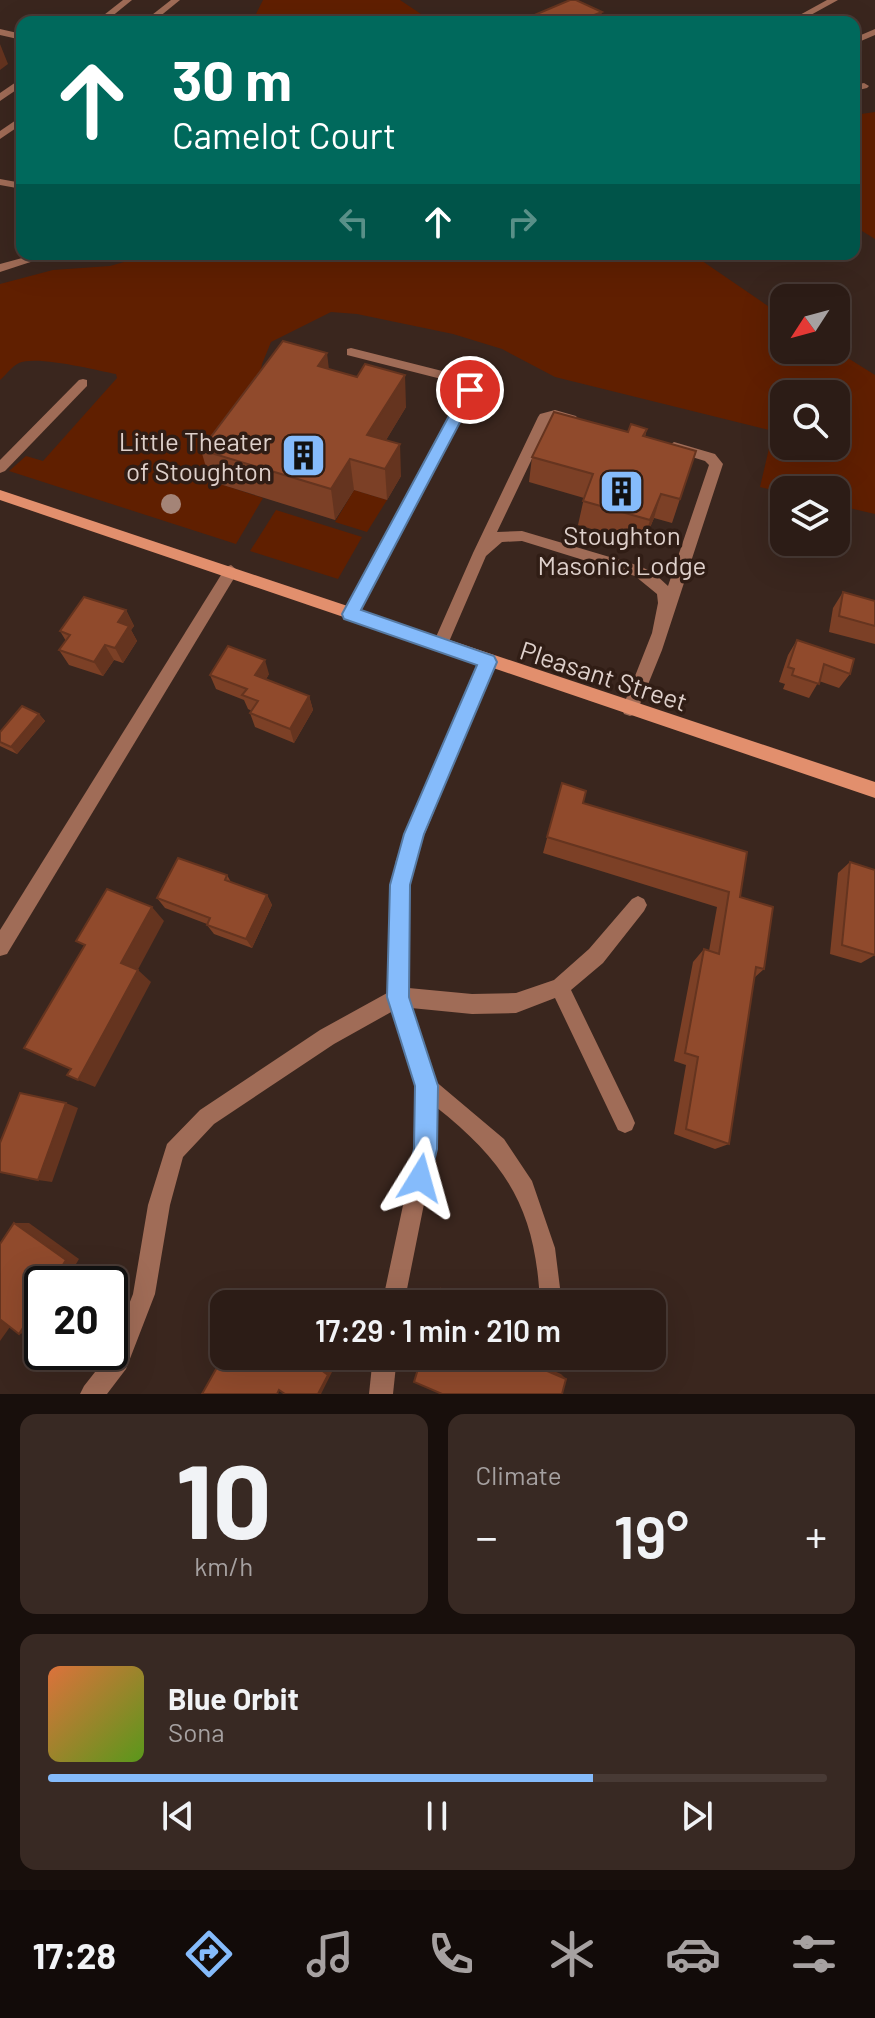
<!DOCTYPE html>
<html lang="en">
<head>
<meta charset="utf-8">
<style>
	:root { --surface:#2c1c16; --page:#382923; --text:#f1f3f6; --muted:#a6a1a1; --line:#483a35; --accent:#85bbfb }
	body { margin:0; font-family:Barlow,sans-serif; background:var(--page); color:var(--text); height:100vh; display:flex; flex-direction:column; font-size:30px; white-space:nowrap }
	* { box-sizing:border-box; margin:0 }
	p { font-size:26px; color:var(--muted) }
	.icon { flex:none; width:44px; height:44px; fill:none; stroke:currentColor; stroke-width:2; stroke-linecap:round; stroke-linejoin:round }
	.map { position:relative; height:1394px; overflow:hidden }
	.details { display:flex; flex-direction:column; gap:20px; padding:20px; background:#180f0c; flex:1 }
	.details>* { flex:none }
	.banner { position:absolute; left:16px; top:16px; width:844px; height:244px; border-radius:16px; box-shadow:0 8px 32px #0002,0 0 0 2px var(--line); background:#00695c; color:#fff; overflow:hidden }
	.needle { width:52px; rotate:234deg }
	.tools { position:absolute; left:770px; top:284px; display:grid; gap:16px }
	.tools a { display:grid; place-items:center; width:80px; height:80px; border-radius:16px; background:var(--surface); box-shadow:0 8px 32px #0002,0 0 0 2px var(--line); font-size:40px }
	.speed { position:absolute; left:24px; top:1266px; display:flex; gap:16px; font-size:40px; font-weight:700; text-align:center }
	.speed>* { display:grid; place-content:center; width:104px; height:104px; border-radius:50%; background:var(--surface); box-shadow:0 8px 32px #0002,0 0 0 2px var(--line); line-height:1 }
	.speed .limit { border:4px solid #111; border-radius:12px; background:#fff; color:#111 }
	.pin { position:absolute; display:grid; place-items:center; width:68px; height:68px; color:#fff; margin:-34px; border:4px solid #fff; border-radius:50%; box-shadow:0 2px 8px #0007 }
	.me { position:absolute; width:88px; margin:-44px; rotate:8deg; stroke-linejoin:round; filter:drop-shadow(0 0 6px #0008) }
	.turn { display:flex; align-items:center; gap:28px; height:168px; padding:0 24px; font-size:36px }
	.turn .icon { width:104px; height:104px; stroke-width:2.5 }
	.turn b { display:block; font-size:56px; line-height:68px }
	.lanes { display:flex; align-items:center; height:76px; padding:0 24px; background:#0003; justify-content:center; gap:40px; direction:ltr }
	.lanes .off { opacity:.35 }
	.big { font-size:60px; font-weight:600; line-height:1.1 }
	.details .widget { flex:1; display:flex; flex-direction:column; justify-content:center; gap:12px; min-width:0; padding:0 28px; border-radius:16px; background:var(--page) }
	.details .dial { align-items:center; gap:0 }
	.dial b { font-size:104px; line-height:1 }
	.song { display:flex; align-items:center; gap:24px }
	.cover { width:96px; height:96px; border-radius:12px; background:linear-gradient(135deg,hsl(20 70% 55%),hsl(90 70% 35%)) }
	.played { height:8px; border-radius:4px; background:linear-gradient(90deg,var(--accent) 70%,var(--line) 70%) }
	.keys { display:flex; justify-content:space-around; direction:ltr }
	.heat { display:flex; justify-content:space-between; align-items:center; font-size:44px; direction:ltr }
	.details .tiles { flex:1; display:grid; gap:20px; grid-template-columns:1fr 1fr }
	.widget:last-child { grid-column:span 2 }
	.trip { position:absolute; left:210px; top:1290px; width:456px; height:80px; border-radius:16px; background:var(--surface); box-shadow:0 8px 32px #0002,0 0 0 2px var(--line); font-weight:600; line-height:80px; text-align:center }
	.tabs { display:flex; height:128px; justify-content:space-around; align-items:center; background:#120b09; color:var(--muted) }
	.tabs .icon { width:56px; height:56px }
	.tabs .selected { color:var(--accent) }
	.tabs b { font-size:36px; color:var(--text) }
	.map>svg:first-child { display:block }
</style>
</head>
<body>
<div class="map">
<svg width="875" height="1394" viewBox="0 0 875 1394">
	<rect width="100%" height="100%" fill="#3a261e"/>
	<!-- green -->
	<g fill="#601f00" fill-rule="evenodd">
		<polygon points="263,0 400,0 433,22 252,22"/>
		<polygon points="875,112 875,239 854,226 854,115"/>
		<path d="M 152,254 L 692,254 L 784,317 L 784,350 L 835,350 L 875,375 L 875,514 L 836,505 L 836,490 L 784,490 L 784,493 L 760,487 L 773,431 L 555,377 L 502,349 L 453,334 L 357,314 L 331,312 L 271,342 L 262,364 L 254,412 L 211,481 L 263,498 L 236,544 L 9,471 L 26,456 L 43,461 L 117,378 L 116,374 C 96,370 36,355 19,363 C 12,366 6,375 0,380 L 0,284 L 53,270 L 110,266 ZM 784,394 L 836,394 L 836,446 L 784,446 Z"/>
		<polygon points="354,490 387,500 367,532 335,522"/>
		<polygon points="276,510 362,537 338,579 250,551"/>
	</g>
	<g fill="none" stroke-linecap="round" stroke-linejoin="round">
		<!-- service -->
		<g fill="#a06c57" fill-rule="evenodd">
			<polygon points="123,0 132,0 105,22 95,22"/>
			<polygon points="171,0 180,0 153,22 143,22"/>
			<polygon points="0,29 22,34 22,40 0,35"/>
			<polygon points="875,29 875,35 854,44 854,38"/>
			<polygon points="22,78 22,86 0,101 0,93"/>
			<polygon points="864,83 869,86 867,88 854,91 854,85"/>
			<polygon points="22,116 22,124 0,139 0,131"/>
			<polygon points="351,348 470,378 476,390 355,618 350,620 342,614 464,390 461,384 347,355 347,349"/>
			<polygon points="83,379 87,380 87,386 5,471 0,473 0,460 79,380"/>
			<polygon points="555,410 576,416 578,419 571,424 550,421 497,532 522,531 640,566 655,574 668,586 709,465 705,461 669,450 667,447 674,442 715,454 723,464 662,650 636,714 630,716 624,714 622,709 652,633 658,603 657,594 635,576 522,541 502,542 486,556 445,651 435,651 432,646 473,553 538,417 540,414"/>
			<polygon points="231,565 238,571 236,575 7,954 0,956 0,930 226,567"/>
			<path d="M 638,896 L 644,899 L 647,905 L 644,911 L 603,963 L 571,990 L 632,1116 L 635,1123 L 632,1130 L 625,1133 L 618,1130 L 555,998 L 516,1013 L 472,1014 L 411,1008 L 434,1080 L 504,1139 L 532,1181 L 555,1248 L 562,1304 L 540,1304 C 536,1210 508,1164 436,1107 L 435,1149 L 404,1304 L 382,1304 L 415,1149 L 416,1086 L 393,1011 L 334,1044 L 214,1124 L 183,1157 L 170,1205 L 155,1294 L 126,1369 L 107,1394 L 80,1394 L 84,1386 L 110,1353 L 133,1294 L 148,1205 L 167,1144 L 200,1110 L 320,1030 L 398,987 L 472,994 L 516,993 L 554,980 L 589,949 L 632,899 Z"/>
			<polygon points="373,1356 397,1356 393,1394 369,1394"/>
		</g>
		<!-- minor -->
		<g fill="#a06c57" fill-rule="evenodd">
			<polygon points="0,179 22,183 22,189 0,185"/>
			<polygon points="488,655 494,657 496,662 414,860 409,885 408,997 405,1004 398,1007 391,1004 388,997 391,885 396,860 480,662 482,657"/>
		</g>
		<!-- tertiary -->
		<g fill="#a06c57" fill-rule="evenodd">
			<polygon points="827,0 838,0 798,22 787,22"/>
			<polygon points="37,254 55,254 0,272 0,264"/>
		</g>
		<!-- secondary -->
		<polygon fill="#e28f6d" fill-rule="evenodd" points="0,490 875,782 875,798 0,500"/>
	</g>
	<!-- trees -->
	<circle fill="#a48477" cx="171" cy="504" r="10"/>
	<!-- wall -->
	<g fill="#7c4026">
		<polygon points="329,369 357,377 406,407 386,440 401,476 387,500 354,490 335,520 210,481 201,450"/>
		<polygon points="647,429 645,437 696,451 672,523 654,518 643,544 578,525 584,498 529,482 532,457 628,432"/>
		<polygon points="843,592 875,601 875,644 829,632 833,608"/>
		<polygon points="126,610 134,626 131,630 137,641 123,663 114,660 103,676 69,665 59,650 66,641 60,631"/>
		<polygon points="797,640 850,674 839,688 819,681 809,698 783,689 785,684 779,682 788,655"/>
		<polygon points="269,674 266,679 309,696 313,710 294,743 255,727 250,713 252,711 248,709 244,700 216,689 210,675"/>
		<polygon points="39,714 45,721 17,754 0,746 0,732"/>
		<polygon points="562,783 583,803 740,897 764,969 754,978 729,1144 715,1149 674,1134 686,1065 674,1061 693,962 704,949 709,951 717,907 543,853"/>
		<polygon points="850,862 875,955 861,963 830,954 838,873"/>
		<polygon points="227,875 231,882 267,895 272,905 252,948 214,934 207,925 207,924 165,908 157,898"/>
	</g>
	<!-- shaded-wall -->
	<g fill="#65341f">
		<polygon points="602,12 600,22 576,22"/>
		<polygon points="0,44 8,64 0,70"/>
		<polygon points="860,51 854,67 854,54"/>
		<polygon points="327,353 331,386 318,366"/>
		<polygon points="405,375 406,407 371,465 367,435"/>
		<polygon points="400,444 401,476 387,500 385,469"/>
		<polygon points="350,459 354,490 335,520 331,489"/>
		<polygon points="661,494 654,518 643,544 650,520"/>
		<polygon points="126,610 134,626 131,630 137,641 123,663 115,648 118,622"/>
		<polygon points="105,645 114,660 103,676 94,662"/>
		<polygon points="265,660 269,674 260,690 255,675"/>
		<polygon points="309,696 313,710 294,743 290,729"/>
		<polygon points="39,714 45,721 17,754 11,747"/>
		<polygon points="267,895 272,905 252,948 246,939"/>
		<polygon points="152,907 164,921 135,975 121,963"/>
		<polygon points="138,970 151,982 95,1087 78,1080"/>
		<polygon points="66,1103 78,1108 52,1182 38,1180"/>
		<polygon points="14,1223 29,1223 79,1259 64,1284 51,1284"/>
		<polygon points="441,1288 472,1301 473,1303 441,1289"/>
		<polygon points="42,1298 42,1319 34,1331 19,1334"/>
		<polygon points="17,1317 0,1341 0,1321 1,1320"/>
		<polygon points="302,1356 318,1356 334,1368 321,1394 318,1394"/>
		<polygon points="512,1356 519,1356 561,1374 566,1379"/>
	</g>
	<!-- building -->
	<g fill="#904a2c" stroke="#65341f" stroke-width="2">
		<polygon points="570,0 576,0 602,12 576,22 518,22"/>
		<polygon points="283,341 327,353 318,366 357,377 365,364 405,375 367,435 400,444 385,469 350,459 331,489 201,450"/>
		<polygon points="554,412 628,432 631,424 647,429 643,436 696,451 680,499 661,494 650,520 583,501 593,474 532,457"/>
		<polygon points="843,592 875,601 875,626 839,616"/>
		<polygon points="84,597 126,610 118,622 129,626 115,648 105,645 94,662 59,650 70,635 60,631"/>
		<polygon points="797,640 854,659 850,674 824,664 819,684 792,675 794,669 788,667"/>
		<polygon points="228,646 265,660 255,675 309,696 290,729 250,713 258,701 242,695 247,689 210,675"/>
		<polygon points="22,706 39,714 11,747 0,742 0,732"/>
		<polygon points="562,783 586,791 583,803 747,852 740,897 773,907 764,969 756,967 729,1144 686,1129 698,1057 685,1053 704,949 719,954 729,892 547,837"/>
		<polygon points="178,858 227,875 225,880 267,895 246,939 207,925 210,918 157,898"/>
		<polygon points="850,862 875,870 875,955 842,945"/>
		<polygon points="107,889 152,907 121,963 138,970 78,1080 67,1075 71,1069 24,1048 85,945 76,941"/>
		<polygon points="20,1093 66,1103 38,1180 0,1172 0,1143"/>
		<polygon points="14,1223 66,1260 51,1284 42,1284 42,1298 19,1334 1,1320 0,1321 0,1244"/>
		<polygon points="441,1289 473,1303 473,1304 437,1304"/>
		<polygon points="224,1355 224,1356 302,1356 328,1375 318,1394 285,1394 279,1390 277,1394 202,1394"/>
		<polygon points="422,1356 512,1356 566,1379 562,1394 442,1394 414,1382"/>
	</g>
	<!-- route -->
	<polygon fill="#85bbfb" stroke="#567aa3" stroke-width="2" points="470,385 477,390 361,610 494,656 497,662 424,834 410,885 409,997 438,1086 437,1149 428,1186 420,1190 411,1186 408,1178 414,1149 415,1086 387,997 390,885 404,834 477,665 344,619 342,614 463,390"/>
	<!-- icons -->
	<defs>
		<symbol id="building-square" viewBox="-11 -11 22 22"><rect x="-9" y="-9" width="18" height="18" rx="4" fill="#85bbfb" stroke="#301d15"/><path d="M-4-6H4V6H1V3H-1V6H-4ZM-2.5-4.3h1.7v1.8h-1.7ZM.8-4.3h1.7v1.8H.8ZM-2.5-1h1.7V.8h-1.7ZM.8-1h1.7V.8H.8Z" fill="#111"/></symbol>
	</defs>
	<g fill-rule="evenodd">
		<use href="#building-square" x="278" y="430" width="51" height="51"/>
		<use href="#building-square" x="596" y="466" width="51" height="51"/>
	</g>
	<g text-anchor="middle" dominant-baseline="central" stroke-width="7" stroke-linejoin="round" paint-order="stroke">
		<!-- poi labels -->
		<g font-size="26" fill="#ded0cb" stroke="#301d15" text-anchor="end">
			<text x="272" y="440">Little Theater<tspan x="272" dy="30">of Stoughton</tspan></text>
			<text x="622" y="534" text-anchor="middle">Stoughton<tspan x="622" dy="30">Masonic Lodge</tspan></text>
		</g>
		<!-- street labels -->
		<g font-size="26" fill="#ded0cb" stroke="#301d15">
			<text transform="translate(604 675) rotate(18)">Pleasant Street</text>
		</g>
	</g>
</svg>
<div class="tools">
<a><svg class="needle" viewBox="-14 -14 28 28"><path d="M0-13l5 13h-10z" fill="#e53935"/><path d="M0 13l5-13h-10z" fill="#a6a1a1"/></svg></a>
<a><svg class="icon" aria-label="search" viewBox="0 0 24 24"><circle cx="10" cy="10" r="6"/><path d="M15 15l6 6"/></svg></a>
<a><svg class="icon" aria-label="layers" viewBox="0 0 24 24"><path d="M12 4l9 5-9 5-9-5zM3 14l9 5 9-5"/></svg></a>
</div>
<div class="speed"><div class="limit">20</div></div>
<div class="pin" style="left:470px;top:390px;background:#d93025"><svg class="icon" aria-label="arrive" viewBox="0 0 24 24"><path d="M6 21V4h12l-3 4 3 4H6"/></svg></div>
<svg class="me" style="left:420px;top:1178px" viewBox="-20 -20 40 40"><path d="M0-17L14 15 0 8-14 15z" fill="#85bbfb" stroke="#fff" stroke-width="4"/></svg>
<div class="trip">17:29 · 1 min · 210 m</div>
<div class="banner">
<div class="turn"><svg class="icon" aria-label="ahead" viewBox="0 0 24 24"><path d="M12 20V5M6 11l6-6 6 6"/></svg><div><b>30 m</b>Camelot Court</div></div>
<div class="lanes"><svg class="icon off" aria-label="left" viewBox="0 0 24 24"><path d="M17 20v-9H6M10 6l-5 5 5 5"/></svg><svg class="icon" aria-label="ahead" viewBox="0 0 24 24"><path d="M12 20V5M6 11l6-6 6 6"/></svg><svg class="icon off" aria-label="right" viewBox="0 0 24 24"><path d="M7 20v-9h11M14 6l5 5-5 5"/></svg></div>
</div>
</div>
<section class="details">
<div class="tiles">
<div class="widget dial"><b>10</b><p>km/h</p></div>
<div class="widget"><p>Climate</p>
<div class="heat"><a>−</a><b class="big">19°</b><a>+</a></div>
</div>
<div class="widget">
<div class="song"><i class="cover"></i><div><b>Blue Orbit</b><p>Sona</p></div></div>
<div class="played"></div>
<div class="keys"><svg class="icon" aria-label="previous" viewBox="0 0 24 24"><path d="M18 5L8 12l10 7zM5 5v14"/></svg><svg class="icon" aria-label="pause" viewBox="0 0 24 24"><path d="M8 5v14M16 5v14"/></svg><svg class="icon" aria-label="next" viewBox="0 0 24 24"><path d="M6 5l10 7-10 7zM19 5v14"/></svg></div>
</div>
</div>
</section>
<nav class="tabs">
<b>17:28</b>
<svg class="icon selected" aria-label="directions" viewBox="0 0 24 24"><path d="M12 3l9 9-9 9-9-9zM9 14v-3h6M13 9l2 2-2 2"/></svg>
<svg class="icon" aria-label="music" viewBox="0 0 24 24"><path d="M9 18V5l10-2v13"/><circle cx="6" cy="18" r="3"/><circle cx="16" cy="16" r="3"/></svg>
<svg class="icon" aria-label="phone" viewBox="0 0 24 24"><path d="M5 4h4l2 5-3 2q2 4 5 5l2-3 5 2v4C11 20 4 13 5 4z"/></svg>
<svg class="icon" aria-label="climate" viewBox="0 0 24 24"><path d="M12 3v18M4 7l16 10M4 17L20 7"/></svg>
<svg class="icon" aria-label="car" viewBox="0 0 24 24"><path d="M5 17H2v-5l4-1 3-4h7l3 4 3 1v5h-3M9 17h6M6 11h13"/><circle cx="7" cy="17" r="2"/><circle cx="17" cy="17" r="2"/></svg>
<svg class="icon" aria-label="filters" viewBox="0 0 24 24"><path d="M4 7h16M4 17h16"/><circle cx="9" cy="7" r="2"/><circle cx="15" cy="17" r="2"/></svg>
</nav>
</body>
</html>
